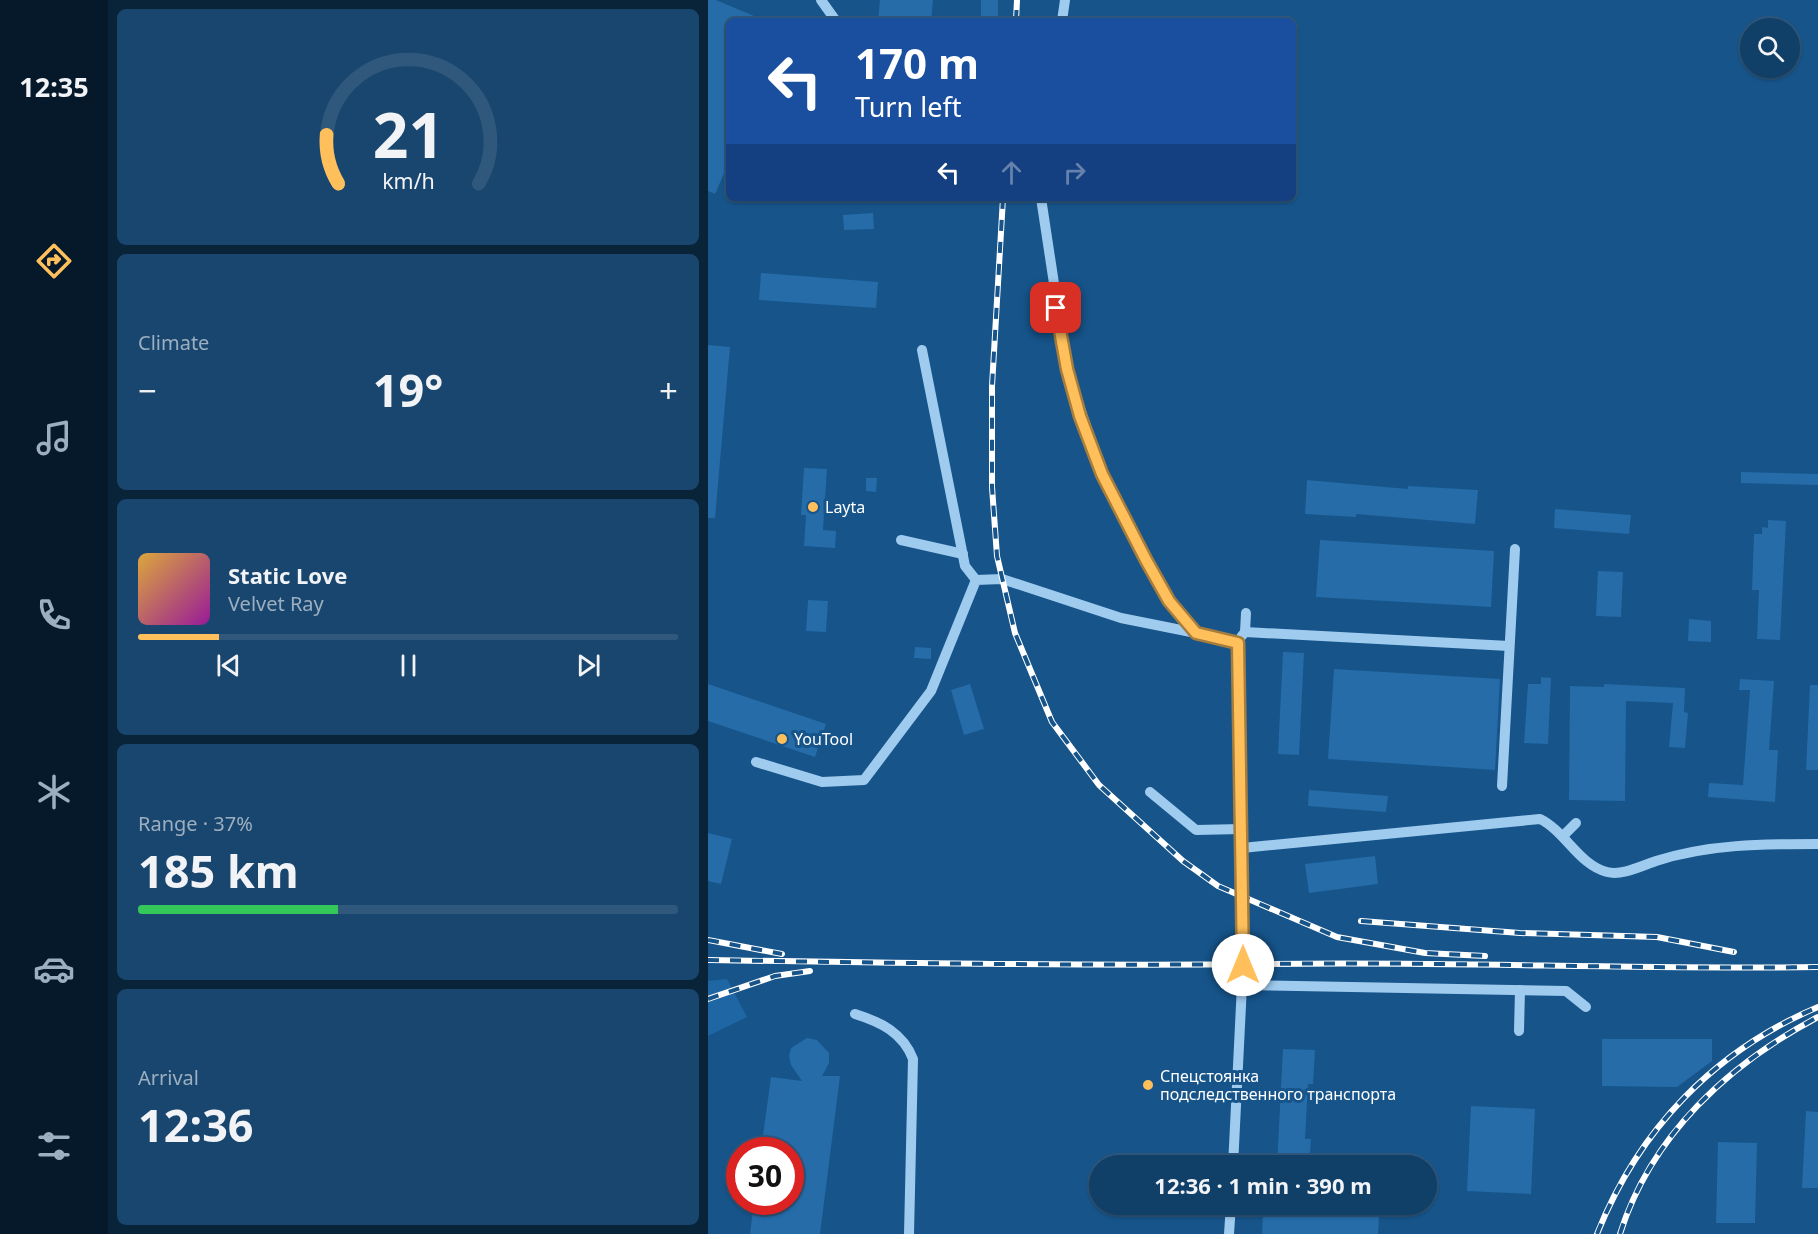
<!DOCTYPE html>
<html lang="en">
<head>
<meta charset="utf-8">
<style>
	:root { --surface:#103f68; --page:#19466e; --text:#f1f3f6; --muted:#9cafc0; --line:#30587c; --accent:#ffc05c }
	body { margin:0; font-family:"Noto Sans",sans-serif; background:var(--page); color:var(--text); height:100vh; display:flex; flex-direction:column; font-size:22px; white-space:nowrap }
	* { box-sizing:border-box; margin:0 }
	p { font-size:20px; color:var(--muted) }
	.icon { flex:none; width:33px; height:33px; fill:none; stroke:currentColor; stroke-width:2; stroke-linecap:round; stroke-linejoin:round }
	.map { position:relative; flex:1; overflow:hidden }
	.drawer { display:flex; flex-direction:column; gap:9px; padding:9px; background:#092339; width:600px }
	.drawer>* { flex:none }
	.hud { position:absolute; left:18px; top:18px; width:570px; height:183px; border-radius:9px; box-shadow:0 2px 4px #0004,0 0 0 2px var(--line); background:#1a4fa0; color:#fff; overflow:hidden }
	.buttons { position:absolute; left:1032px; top:18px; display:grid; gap:12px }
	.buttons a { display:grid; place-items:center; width:60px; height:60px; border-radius:50%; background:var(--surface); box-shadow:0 2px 4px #0004,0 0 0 2px var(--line); font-size:30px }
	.speed { position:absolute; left:18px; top:1137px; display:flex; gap:12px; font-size:30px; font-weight:700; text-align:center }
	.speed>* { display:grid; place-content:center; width:78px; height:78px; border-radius:50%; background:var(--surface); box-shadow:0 2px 4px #0004,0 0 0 2px var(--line); line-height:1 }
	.speed .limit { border:9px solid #d22; background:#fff; color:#111 }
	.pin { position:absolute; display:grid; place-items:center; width:51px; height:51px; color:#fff; margin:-26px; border-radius:12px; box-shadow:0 3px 9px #0006 }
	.me { position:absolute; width:66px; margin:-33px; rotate:0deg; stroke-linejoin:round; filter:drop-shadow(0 0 4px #0008) }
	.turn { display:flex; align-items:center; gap:21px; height:126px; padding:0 30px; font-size:27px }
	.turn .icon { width:78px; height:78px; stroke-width:2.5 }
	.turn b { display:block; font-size:42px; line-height:51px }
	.lanes { display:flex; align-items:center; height:57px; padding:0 30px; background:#0003; justify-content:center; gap:30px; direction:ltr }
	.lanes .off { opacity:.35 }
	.big { font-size:45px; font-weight:700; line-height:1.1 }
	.drawer .tile { flex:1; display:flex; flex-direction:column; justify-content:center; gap:9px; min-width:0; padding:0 21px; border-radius:9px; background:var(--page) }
	.drawer .dial { align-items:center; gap:0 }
	.dial svg { height:156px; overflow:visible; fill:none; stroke:var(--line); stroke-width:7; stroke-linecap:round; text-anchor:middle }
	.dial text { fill:var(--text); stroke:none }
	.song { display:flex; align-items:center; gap:18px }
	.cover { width:72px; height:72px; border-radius:9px; background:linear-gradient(135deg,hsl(40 70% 55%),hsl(300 70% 35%)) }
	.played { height:6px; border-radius:3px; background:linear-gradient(90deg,var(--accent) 15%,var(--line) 15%) }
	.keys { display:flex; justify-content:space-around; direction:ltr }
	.heat { display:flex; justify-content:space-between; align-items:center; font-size:33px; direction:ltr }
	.charge { height:9px; border-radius:4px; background:linear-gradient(90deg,#34c759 37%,var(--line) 0) }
	.trip { position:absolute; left:381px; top:1155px; width:348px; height:60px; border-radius:30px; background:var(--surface); box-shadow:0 2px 4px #0004,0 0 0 2px var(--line); font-weight:700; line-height:60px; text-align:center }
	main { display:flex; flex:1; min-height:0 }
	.tabs { display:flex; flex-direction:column; width:108px; justify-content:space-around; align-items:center; background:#06192a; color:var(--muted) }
	.tabs .icon { width:42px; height:42px }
	.tabs .current { color:var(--accent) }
	.tabs b { font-size:27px; color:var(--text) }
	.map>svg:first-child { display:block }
</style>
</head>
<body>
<main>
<nav class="tabs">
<b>12:35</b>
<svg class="icon current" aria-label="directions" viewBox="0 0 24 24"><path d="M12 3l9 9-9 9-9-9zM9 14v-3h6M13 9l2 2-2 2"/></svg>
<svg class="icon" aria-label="music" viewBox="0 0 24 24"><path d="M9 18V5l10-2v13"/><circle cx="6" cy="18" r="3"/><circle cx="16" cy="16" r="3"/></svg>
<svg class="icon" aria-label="phone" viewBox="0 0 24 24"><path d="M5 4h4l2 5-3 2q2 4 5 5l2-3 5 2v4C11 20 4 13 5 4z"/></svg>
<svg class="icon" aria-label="climate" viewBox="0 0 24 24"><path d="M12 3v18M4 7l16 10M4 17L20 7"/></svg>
<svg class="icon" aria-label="car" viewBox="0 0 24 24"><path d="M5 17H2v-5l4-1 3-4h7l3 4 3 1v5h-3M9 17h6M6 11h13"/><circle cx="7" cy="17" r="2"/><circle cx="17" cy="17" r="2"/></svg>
<svg class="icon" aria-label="filters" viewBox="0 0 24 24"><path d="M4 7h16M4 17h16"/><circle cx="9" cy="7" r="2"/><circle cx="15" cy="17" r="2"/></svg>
</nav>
<section class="drawer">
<div class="tile dial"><svg viewBox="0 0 100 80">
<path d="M14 69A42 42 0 1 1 86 69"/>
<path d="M14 69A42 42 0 0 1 8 44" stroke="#ffc05c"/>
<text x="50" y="56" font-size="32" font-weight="700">21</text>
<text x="50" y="72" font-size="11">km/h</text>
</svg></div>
<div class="tile"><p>Climate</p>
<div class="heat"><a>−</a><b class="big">19°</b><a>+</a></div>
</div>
<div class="tile">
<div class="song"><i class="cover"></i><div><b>Static Love</b><p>Velvet Ray</p></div></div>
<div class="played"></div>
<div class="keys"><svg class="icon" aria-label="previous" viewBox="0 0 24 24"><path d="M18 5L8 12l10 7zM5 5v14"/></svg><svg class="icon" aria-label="pause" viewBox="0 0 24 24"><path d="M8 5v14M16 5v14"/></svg><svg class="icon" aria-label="next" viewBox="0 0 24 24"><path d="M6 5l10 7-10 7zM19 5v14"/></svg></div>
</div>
<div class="tile"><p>Range · 37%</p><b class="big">185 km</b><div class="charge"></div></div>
<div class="tile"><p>Arrival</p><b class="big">12:36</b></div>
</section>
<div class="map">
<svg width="1110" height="1234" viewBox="0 0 1110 1234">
	<rect width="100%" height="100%" fill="#16548a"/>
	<!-- green -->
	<polygon fill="#1f67a4" points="19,979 39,1017 0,1036 0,981"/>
	<!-- building -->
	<g fill="#256ca9">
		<polygon points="0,0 8,0 58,21 21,21 21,162 7,194 0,191"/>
		<polygon points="172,0 225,0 223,21 170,21"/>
		<rect x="273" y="0" width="17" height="21"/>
		<polygon points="165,213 166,229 136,230 135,215"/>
		<polygon points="53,273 170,282 168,308 51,300"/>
		<polygon points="0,345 22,347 7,518 0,518"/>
		<polygon points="96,468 119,469 115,530 128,531 127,548 96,546 98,515 93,515"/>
		<polygon points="1033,472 1110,474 1110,485 1033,483"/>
		<polygon points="158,478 169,478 168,492 158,491"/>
		<polygon points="599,480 700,489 700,486 770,490 767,524 648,514 648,517 597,514"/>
		<polygon points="847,509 923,515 921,534 846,528"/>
		<polygon points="1060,520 1078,521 1072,640 1049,639 1051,590 1044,590 1046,534 1054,534 1054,527 1060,528"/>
		<polygon points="612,540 786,551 783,607 608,597"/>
		<polygon points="890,571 915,572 913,617 888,616"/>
		<polygon points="100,600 120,601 118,632 98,631"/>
		<polygon points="981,619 1003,621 1003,642 980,641"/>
		<polygon points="207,647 223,648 223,659 206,658"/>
		<polygon points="575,652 596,653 591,755 570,754"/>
		<polygon points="626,669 792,679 787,770 620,759"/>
		<polygon points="833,677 843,678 840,744 816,743 820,684 833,684"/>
		<polygon points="1032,679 1066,681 1061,750 1070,750 1067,802 1000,797 1001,783 1035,785 1042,690 1031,690"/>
		<polygon points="0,684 118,724 107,757 0,721"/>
		<polygon points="262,684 276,729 256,735 243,690"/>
		<polygon points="896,684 977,688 976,712 980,713 977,748 961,747 965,703 918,701 917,801 861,800 862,686 896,687"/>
		<polygon points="1102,685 1110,685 1110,770 1098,770"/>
		<polygon points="601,790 680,796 678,812 600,806"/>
		<polygon points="0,833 24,839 13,884 0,881"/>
		<polygon points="667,856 670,884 601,893 597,864"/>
		<polygon points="99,1038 109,1040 121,1053 121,1063 114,1076 132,1076 112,1234 42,1234 46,1202 82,1202 82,1150 53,1150 63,1077 94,1081 83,1065 81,1056 83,1048"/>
		<polygon points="894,1039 1004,1039 1004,1061 969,1087 894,1086"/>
		<polygon points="575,1049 607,1050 605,1084 600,1084 597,1139 603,1139 601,1166 569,1166"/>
		<polygon points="763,1106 827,1109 823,1194 759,1191"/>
		<polygon points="1098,1111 1110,1112 1110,1188 1094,1188"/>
		<polygon points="1010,1142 1049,1143 1047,1223 1008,1223"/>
		<polygon points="555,1213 671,1217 670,1234 554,1234"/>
	</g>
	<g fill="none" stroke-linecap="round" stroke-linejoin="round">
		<!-- minor -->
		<g stroke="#9fcbef" stroke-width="10">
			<polyline points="113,0 128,21"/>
			<polyline points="354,21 357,0"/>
			<polyline points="333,198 359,369 394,474 461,601 488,633 530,643 535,965 525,1166"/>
			<polyline points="214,350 257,566 268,580"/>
			<polyline points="193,540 255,554"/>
			<polyline points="537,632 801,646"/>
			<polyline points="533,637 537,632 538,613"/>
			<polyline points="48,762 114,782 156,780 223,691 268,580 294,579 413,618 488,633"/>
			<polyline points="794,786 807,549"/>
			<polyline points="442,792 488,830 534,829"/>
			<polyline points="855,836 868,823"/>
			<path d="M 534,848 L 832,819 C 857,831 871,865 899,872 C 914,876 933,866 948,861 C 1001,844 1054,844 1110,844"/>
			<polyline points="535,985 858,991 878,1007"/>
			<path d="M 147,1014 C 173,1022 195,1033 205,1059 L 201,1234"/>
			<polyline points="811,1031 812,990"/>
			<polyline points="521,1234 523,1204"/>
		</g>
		<defs>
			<g id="rail">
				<polyline points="308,21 309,0"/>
				<polyline points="295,198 284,386 284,487 289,556 307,633 344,722 391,785 475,861 510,886 629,937 717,953 777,956"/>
				<polyline points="653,921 812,933 949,937 1026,952"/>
				<polyline points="0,940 74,954"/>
				<path d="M 0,960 C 188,963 376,966 563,964 C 746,961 928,970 1110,967"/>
				<polyline points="0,999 67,976 102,971"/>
				<path d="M 889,1234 C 931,1129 1006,1051 1110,1007"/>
				<path d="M 912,1234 C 943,1135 1021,1064 1110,1017"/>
			</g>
		</defs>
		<!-- rail casing -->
		<use href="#rail" stroke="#fff" stroke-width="6"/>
		<!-- rail -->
		<use href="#rail" stroke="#16548a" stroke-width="4" stroke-dasharray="11" stroke-linecap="butt"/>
	</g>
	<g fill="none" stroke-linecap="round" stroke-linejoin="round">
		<defs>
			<polyline id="route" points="348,308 359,369 372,416 394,474 438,560 461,601 488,633 530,643 535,965"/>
		</defs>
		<!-- route casing -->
		<use href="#route" stroke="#a67d3c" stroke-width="15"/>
		<!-- route -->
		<use href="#route" stroke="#ffc05c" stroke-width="10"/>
	</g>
	<!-- markers -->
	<g fill="#ffc05c" stroke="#16548a" stroke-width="2">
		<circle cx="105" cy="507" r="6"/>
		<circle cx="74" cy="739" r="6"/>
		<circle cx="440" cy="1085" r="6"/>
	</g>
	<g text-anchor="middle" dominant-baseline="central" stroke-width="6" stroke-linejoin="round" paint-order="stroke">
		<!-- poi labels -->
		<g font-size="16" fill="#fff" stroke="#16548a" text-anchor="start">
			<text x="117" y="507">Layta</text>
			<text x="86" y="739">YouTool</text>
			<text x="452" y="1076">Спецстоянка<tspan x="452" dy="18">подследственного транспорта</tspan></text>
		</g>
	</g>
</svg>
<div class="buttons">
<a><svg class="icon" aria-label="search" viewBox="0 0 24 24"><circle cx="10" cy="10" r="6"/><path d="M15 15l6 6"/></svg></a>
</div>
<div class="speed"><div class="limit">30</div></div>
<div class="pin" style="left:348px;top:308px;background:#d93025"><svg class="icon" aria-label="arrive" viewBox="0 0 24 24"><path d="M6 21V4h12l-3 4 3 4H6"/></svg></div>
<svg class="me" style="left:535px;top:965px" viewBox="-20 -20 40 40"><circle r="19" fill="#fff"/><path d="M0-13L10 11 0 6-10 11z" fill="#ffc05c"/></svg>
<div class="trip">12:36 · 1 min · 390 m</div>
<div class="hud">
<div class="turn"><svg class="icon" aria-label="left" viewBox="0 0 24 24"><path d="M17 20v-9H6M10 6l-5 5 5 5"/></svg><div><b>170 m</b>Turn left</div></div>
<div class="lanes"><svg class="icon" aria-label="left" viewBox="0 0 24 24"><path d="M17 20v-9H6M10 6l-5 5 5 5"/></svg><svg class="icon off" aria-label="ahead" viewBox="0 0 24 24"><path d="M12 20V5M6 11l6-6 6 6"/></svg><svg class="icon off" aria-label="right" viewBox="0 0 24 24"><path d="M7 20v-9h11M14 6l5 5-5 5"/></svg></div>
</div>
</div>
</main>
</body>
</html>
